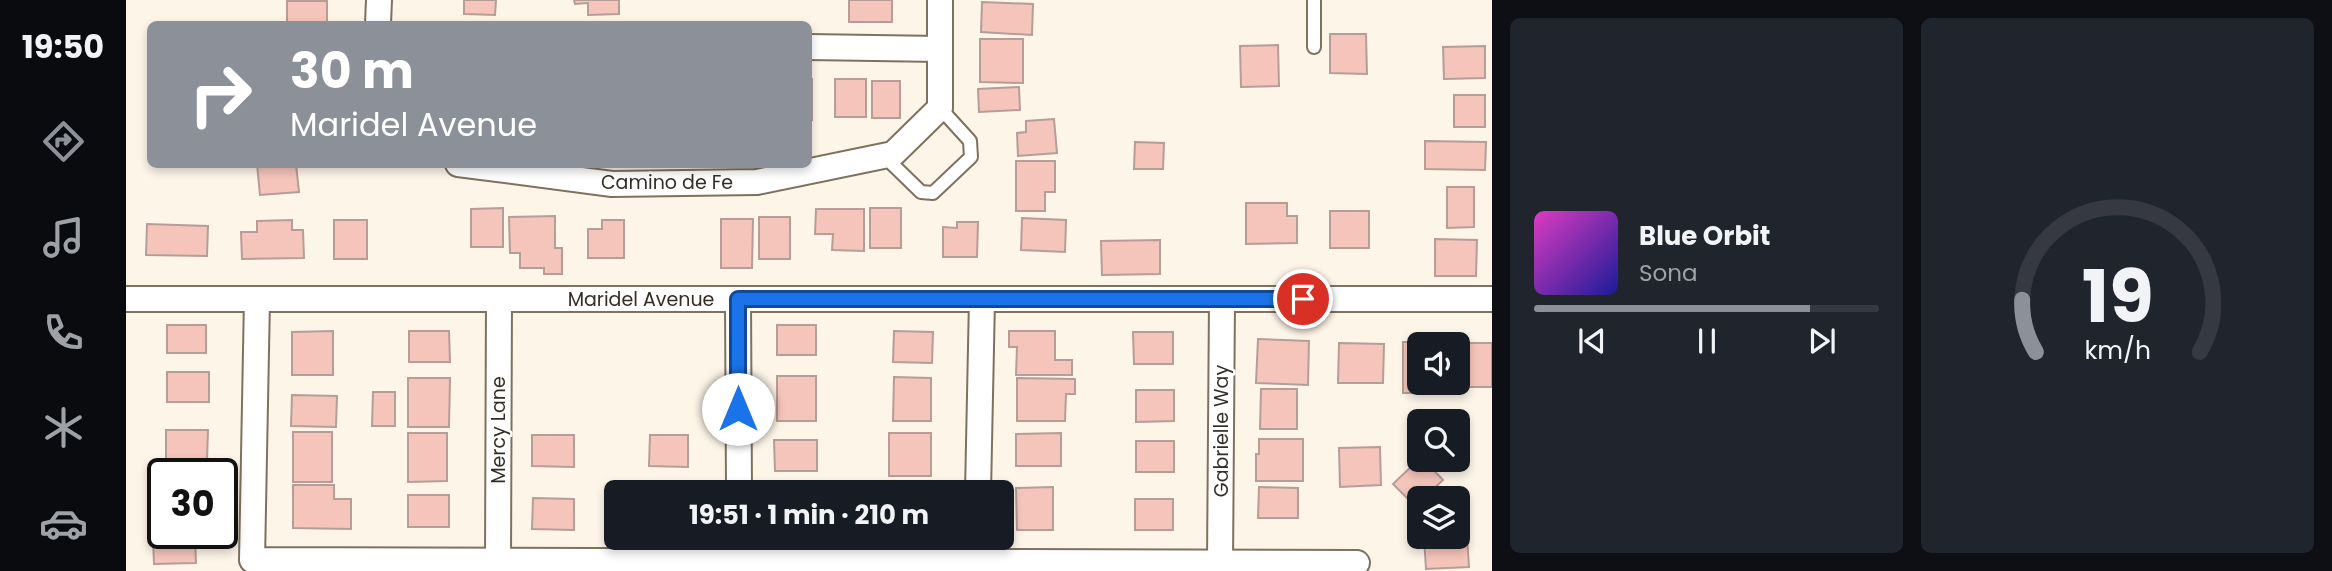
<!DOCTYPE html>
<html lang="en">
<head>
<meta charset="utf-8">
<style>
	:root { --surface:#171b24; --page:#20242c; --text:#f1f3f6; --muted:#9ea1a6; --line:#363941; --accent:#8c9099 }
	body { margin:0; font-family:Poppins,sans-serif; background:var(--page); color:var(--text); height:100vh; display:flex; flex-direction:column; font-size:26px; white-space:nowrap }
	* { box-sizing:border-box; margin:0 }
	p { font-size:23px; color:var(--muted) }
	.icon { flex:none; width:38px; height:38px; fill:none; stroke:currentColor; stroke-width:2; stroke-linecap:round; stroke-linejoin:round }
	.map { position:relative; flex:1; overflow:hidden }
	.panel { display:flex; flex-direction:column; gap:18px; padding:18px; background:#0d0f14; width:840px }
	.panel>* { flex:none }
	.guide { position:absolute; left:21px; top:21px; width:665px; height:147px; border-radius:10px; box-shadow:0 4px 10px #0003; background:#8c9099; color:#fff; overflow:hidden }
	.tools { position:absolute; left:1281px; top:332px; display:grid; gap:14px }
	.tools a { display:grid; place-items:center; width:63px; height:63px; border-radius:10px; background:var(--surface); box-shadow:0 4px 10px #0003; font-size:35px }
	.speed { position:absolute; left:21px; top:458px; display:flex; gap:14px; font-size:35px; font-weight:700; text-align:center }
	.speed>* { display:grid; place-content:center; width:91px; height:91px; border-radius:50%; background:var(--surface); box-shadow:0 4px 10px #0003; line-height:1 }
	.speed .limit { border:4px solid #111; border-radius:10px; background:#fff; color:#111 }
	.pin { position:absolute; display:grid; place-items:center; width:60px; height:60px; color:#fff; margin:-30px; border:4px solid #fff; border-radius:50%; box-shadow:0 2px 7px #0007 }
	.me { position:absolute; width:77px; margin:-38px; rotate:0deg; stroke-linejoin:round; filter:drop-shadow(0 0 5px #0008) }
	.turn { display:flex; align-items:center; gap:24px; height:147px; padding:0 28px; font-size:32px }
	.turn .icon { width:91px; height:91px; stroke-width:2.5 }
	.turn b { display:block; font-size:49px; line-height:60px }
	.panel .tile { flex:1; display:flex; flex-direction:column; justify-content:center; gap:10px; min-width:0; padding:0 24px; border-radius:10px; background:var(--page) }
	.panel .dial { align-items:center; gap:0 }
	.dial svg { height:182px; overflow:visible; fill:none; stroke:var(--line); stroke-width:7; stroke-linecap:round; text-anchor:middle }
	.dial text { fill:var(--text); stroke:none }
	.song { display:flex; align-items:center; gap:21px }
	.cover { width:84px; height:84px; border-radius:10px; background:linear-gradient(135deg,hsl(310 70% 55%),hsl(240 70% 35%)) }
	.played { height:7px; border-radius:4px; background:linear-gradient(90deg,var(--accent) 80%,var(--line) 80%) }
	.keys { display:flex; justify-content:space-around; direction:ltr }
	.panel .tiles { flex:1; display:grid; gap:18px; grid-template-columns:repeat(2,1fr) }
	.trip { position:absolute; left:478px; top:480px; width:410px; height:70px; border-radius:10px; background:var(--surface); box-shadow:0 4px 10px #0003; font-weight:700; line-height:70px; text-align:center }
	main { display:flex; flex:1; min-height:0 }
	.menu { display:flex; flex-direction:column; width:126px; justify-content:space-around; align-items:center; background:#090b0e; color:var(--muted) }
	.menu .icon { width:49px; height:49px }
	.menu .selected { color:var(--accent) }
	.menu b { font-size:32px; color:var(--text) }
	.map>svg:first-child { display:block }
</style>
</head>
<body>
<main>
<nav class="menu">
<b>19:50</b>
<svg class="icon selected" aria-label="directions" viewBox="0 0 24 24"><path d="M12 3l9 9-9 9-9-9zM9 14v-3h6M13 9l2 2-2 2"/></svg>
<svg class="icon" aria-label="music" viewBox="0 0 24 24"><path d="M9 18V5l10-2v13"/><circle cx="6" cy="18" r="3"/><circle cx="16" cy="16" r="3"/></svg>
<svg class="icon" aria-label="phone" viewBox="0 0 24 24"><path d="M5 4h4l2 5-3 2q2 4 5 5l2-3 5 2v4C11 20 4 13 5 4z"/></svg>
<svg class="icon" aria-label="climate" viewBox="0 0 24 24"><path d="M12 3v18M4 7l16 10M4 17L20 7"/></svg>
<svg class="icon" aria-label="car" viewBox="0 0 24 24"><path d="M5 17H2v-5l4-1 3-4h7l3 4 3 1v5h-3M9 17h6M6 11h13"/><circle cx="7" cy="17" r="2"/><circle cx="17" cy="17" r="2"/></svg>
</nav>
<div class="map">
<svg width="1366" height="571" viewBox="0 0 1366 571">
	<rect width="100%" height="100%" fill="#fef5e9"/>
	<!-- building -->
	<g fill="#f5c5bb" stroke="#b69d97" stroke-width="2">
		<polygon points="338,0 370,0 369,15 338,14"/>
		<polygon points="448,0 493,0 493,14 462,15 462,3 449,4"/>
		<rect x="723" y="0" width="43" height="22"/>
		<rect x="161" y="1" width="40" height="23"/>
		<polygon points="856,2 907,4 906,35 855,32"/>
		<polygon points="1204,34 1240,34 1241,74 1204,73"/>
		<polygon points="854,39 897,39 897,83 854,82"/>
		<polygon points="1152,45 1153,86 1115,87 1114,46"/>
		<polygon points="1359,46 1359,78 1318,79 1317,47"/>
		<rect x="682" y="79" width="4" height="41"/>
		<rect x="709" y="79" width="31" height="38"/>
		<rect x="746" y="81" width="28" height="37"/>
		<polygon points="893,87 894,110 853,112 852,89"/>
		<rect x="1328" y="95" width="31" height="32"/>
		<polygon points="928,119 931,153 892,156 891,133 900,132 900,121"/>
		<polygon points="1299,141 1360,142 1359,170 1299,169"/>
		<polygon points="1009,142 1038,143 1037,169 1008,169"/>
		<polygon points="890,161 929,161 929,192 919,192 919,211 890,211"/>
		<polygon points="131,164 170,164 173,192 134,195"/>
		<polygon points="1321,187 1348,187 1348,227 1321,228"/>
		<polygon points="1120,203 1161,203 1161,216 1171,216 1171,243 1120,244"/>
		<polygon points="377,208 377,247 345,247 345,209"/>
		<rect x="744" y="208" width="31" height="40"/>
		<polygon points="690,209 738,209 738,251 706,250 707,234 689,234"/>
		<rect x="1204" y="211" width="39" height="37"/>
		<polygon points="429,216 429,248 436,248 436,274 418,274 418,268 394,268 394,253 384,253 383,217"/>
		<rect x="633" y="217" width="31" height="42"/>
		<polygon points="896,218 940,220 939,252 895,250"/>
		<polygon points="595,219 627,219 626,268 595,268"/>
		<polygon points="166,220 166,230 177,230 178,258 116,259 115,232 131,232 131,221"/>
		<rect x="208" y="220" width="33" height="39"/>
		<polygon points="476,220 498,220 498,258 462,258 462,229 476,229"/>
		<polygon points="831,222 852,222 851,257 817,257 817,227 831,228"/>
		<polygon points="21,224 82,226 81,256 20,255"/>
		<polygon points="1309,239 1351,240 1350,276 1309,276"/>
		<polygon points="1034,240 1034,274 976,275 975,241"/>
		<rect x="41" y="325" width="39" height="28"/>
		<rect x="651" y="325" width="39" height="30"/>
		<polygon points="207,331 207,375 166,375 166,332"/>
		<polygon points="283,331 323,331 324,362 283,362"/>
		<polygon points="768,331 807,332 806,363 767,362"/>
		<polygon points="883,331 929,331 929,360 946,360 946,375 890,375 891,347 883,347"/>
		<polygon points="1007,332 1047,332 1047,364 1008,364"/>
		<polygon points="1132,339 1183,341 1182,385 1130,383"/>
		<polygon points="1277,342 1311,342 1311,345 1293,345 1293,383 1319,383 1319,393 1277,393"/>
		<polygon points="1213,343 1258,344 1257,383 1212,383"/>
		<rect x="1335" y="343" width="31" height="44"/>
		<rect x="41" y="372" width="42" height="30"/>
		<rect x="651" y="376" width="39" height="45"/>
		<polygon points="768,377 805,378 805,421 767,421"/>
		<polygon points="282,378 324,378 323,427 282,427"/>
		<polygon points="891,378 949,379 949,394 940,394 939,421 891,421"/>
		<polygon points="1135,389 1171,389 1171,429 1134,429"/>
		<polygon points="1010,390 1048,390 1048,421 1010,422"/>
		<polygon points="247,392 269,392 269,426 246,426"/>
		<polygon points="166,395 211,396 210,427 165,426"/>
		<polygon points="40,430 82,430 81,461 40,461"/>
		<rect x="167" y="432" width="39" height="50"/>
		<polygon points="282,433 321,433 321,481 282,482"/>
		<rect x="763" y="433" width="42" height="43"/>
		<polygon points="935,433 935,466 890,466 890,434"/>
		<polygon points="406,435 448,435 448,467 406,466"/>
		<polygon points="524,435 562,435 562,467 523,466"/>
		<polygon points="1133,439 1177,439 1177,481 1130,481 1130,454 1133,454"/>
		<polygon points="648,440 691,440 691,471 649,471"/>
		<rect x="1010" y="441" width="38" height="31"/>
		<polygon points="1254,447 1255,485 1214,487 1213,448"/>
		<polygon points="1293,459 1298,460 1317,480 1297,499 1293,499 1289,506 1267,484"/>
		<polygon points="40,468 81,468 82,474 40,474"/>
		<polygon points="25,475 37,475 37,499 26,499"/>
		<polygon points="167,485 208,485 208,499 225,499 225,529 167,528"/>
		<rect x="663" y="486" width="24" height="6"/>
		<rect x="766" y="486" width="38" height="6"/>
		<polygon points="927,487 927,530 891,530 890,488"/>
		<polygon points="1133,487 1172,488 1172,518 1132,518"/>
		<rect x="282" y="495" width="41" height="32"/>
		<polygon points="407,498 448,499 448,530 406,529"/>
		<rect x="1009" y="499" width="38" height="31"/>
		<polygon points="26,514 37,514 37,534 69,534 70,563 28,564"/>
		<polygon points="1332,536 1341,536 1343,567 1300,569 1298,538"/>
	</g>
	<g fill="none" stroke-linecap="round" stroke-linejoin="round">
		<defs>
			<g id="service">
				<polyline points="1188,0 1188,47"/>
				<polyline points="758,156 795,192 807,193 845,157 844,141 814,108"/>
			</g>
			<g id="minor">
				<polyline points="252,24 253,0"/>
				<polyline points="682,47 814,49"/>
				<polyline points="332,164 486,184 631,182 767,154 814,108 814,0"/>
				<polyline points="0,299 1366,299"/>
				<polyline points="131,299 126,560 1231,563"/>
				<polyline points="612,299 613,492"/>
				<polyline points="852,492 856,299"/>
				<polyline points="613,537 613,562"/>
				<polyline points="372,561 373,299"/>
				<polyline points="851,562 852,537"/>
				<polyline points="1094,563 1096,299"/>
			</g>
		</defs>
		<!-- service casing -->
		<use href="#service" stroke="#7e715f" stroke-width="16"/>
		<!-- minor casing -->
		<use href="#minor" stroke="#7e715f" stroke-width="28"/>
		<!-- service -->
		<use href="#service" stroke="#fff" stroke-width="12"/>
		<!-- minor -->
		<use href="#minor" stroke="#fff" stroke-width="24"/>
	</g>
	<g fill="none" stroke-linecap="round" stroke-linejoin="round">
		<defs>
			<polyline id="route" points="612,409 612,299 1177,299"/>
		</defs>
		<!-- route casing -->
		<use href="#route" stroke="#114b97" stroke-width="18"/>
		<!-- route -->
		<use href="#route" stroke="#1a73e8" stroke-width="12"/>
	</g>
	<g text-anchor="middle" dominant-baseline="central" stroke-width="5" stroke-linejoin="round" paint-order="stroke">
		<!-- street labels -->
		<g font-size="19" fill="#332d26" stroke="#fff">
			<text x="541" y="182">Camino de Fe</text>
			<text x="515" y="299">Maridel Avenue</text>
			<text transform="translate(372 430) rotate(-90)">Mercy Lane</text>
			<text transform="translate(1095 431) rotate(-90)">Gabrielle Way</text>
		</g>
	</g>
</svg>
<div class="tools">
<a><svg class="icon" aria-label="sound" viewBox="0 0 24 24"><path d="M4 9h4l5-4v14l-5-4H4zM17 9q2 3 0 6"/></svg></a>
<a><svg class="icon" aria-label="search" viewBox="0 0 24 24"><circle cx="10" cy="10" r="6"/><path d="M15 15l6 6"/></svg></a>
<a><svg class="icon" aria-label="layers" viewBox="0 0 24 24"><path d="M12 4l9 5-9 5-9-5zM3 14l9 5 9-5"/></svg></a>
</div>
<div class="speed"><div class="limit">30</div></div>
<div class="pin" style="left:1177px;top:299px;background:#d93025"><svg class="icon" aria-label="arrive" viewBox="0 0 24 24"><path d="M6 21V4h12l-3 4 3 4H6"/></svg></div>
<svg class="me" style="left:612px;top:409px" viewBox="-20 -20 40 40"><circle r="19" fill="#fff"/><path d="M0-13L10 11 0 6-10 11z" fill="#1a73e8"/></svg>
<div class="trip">19:51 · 1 min · 210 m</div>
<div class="guide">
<div class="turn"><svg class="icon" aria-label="right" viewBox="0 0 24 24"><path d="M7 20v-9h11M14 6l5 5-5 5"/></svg><div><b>30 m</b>Maridel Avenue</div></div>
</div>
</div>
<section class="panel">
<div class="tiles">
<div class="tile">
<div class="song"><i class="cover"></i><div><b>Blue Orbit</b><p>Sona</p></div></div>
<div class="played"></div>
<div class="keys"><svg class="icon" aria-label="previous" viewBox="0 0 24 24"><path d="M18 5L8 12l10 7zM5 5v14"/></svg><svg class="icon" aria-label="pause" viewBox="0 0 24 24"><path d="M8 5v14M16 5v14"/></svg><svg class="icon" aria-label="next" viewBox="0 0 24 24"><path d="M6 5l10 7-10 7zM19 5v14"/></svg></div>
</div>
<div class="tile dial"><svg viewBox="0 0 100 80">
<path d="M14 69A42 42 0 1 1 86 69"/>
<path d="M14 69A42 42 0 0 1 8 46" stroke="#8c9099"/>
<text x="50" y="56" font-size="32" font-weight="700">19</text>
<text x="50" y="72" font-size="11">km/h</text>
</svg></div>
</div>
</section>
</main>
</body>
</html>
